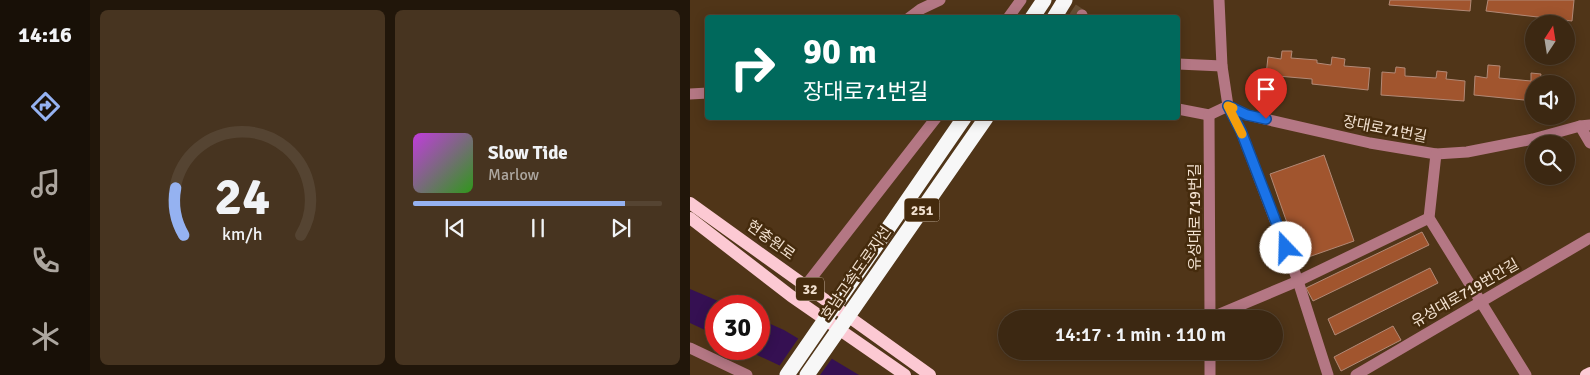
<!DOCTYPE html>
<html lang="en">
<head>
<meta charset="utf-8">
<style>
	:root { --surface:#3c2812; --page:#473420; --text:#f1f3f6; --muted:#aca69f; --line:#554432; --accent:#95b2f1 }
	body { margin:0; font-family:Signika,"Noto Sans KR",sans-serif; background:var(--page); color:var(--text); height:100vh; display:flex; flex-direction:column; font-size:19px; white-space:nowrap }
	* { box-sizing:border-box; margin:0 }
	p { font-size:16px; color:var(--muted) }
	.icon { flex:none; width:28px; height:28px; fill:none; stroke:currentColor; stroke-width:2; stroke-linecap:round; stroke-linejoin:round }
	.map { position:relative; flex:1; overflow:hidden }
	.drawer { display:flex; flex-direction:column; gap:10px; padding:10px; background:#21160a; width:600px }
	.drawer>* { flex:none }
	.guide { position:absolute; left:15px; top:15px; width:475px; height:105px; border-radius:5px; box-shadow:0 2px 12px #0003,0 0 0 1px var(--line); background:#00695c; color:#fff; overflow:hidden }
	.needle { width:32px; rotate:12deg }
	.fabs { position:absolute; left:835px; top:15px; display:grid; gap:10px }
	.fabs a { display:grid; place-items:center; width:50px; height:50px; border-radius:50%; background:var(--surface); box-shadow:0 2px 12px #0003,0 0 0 1px var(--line); font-size:25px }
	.speed { position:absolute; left:15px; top:295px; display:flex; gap:10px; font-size:25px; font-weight:700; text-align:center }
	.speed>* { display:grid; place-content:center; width:65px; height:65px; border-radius:50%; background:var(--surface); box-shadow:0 2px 12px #0003,0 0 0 1px var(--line); line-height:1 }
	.speed .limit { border:8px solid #d22; background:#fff; color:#111 }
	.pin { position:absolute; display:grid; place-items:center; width:42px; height:42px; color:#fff; margin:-51px -21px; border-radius:50% 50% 50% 0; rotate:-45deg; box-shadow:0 0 5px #0007 }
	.pin .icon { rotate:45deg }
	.me { position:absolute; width:55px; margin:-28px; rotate:339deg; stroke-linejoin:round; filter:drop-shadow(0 0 4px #0008) }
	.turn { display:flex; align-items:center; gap:18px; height:105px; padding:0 15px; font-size:22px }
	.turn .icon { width:65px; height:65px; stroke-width:2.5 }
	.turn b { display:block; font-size:35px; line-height:42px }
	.drawer .card { flex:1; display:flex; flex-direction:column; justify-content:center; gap:8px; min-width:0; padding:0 18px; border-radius:8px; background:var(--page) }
	.drawer .dial { align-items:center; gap:0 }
	.dial svg { height:130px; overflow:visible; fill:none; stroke:var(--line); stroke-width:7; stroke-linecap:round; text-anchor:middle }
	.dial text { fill:var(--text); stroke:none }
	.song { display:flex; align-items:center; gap:15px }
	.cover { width:60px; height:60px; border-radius:8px; background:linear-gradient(135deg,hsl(290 70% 55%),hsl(110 70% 35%)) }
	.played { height:5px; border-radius:2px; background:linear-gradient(90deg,var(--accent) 85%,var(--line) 85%) }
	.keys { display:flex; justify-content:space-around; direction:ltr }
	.drawer .tiles { flex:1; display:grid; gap:10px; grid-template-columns:repeat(2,1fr) }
	.trip { position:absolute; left:308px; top:310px; width:285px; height:50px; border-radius:25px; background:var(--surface); box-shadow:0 2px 12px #0003,0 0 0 1px var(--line); font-weight:600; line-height:50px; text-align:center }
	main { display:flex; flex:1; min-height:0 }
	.dock { display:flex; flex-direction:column; width:90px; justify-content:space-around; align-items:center; background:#181007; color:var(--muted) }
	.dock .icon { width:35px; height:35px }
	.dock .current { color:var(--accent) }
	.dock b { font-size:22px; color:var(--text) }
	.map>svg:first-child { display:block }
</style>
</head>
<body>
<main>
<nav class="dock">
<b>14:16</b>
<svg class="icon current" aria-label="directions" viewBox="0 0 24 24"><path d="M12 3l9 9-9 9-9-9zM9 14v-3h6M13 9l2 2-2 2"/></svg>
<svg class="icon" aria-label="music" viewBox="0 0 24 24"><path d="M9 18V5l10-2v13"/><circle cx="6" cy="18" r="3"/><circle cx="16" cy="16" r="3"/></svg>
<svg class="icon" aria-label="phone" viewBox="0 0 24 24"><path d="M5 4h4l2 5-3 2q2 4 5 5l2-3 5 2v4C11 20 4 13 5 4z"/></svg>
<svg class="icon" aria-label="climate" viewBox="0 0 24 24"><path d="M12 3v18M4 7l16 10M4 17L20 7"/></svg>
</nav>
<section class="drawer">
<div class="tiles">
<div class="card dial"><svg viewBox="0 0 100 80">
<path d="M14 69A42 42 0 1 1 86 69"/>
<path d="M14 69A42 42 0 0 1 9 40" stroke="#95b2f1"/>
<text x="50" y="56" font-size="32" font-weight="700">24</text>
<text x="50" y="72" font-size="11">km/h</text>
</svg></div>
<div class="card">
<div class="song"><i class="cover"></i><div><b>Slow Tide</b><p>Marlow</p></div></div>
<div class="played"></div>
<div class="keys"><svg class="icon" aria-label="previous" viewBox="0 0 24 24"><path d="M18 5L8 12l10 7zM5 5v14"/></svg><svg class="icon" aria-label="pause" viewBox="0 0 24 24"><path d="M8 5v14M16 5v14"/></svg><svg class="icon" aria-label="next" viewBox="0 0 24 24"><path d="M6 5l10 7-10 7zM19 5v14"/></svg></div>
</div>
</div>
</section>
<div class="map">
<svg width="900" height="375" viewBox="0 0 900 375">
	<rect width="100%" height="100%" fill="#503518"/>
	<!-- water -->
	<g fill="#351052">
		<polygon points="0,289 40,306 26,306 26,335 0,323"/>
		<polygon points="69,319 94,330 169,375 110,375 54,349 69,349"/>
	</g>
	<!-- pier -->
	<polygon fill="#503518" points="110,336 143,357 130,375 104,375 88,368"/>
	<!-- building -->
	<g fill="#a1552e" stroke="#b28976">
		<polygon points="700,0 781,0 780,11 699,5"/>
		<polygon points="798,0 884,0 882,21 796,11"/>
		<polygon points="592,51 602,51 601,58 627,60 627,63 641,65 642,57 655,59 654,66 680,68 678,90 622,84 622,79 576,75 578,57 591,59"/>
		<polygon points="798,65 810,66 809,78 841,81 841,73 851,74 850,81 872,83 872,84 844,84 844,101 784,95 785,76 797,78"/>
		<polygon points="706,67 715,68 715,76 746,78 747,71 757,72 756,79 775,81 774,101 691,95 692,72 705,73"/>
		<polygon points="634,155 664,241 610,260 580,174"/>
		<polygon points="732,232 739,245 623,301 616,288"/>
		<polygon points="740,268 748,283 645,335 638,319"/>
		<polygon points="703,326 711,340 651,371 644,357"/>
	</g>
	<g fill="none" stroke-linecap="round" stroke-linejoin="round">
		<!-- minor-tunnel -->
		<polyline stroke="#684f34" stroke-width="11" stroke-dasharray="11 5.5" stroke-linecap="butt" points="369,0 392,15"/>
		<!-- minor -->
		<g stroke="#b47784" stroke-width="11">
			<polyline points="529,0 532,66 538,106 551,131 608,281 638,375"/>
			<polyline points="392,15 393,18"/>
			<polyline points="219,18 231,9 250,0"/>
			<polyline points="318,18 331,0"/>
			<polyline points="488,64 532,66"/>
			<polyline points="0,94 18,93"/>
			<polyline points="488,109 519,115 538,106 557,115 680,143 746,154 777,152 843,139 890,126 900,125"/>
			<polyline points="519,115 520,319"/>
			<polyline points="890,126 900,143"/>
			<polyline points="746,154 739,218 836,375"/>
			<polyline points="116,285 246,118"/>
			<polyline points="520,318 608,281 739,218"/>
			<polyline points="0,348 57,375"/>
			<polyline points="520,351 520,375"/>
			<polyline points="666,375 900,238"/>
		</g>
		<!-- major -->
		<g stroke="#fcc9d3" stroke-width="12">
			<polyline points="0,203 240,375"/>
			<polyline points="0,218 101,296 215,375"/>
			<polyline points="896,375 900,373"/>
		</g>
		<!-- highway -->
		<g stroke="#f7f7f7" stroke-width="15">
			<polyline points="342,18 354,0"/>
			<polyline points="364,18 375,0"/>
			<polyline points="97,375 274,118"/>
			<polyline points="117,375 296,118"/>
		</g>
	</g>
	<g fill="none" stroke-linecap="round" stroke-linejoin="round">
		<defs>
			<polyline id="route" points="576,119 557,115 538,106 551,131 596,248"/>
		</defs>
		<!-- route casing -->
		<use href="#route" stroke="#114b97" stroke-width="12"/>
		<!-- route -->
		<use href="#route" stroke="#1a73e8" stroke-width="9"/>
		<!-- slow -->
		<polyline stroke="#f59e0b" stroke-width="9" points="543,108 538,106 552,134"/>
	</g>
	<g text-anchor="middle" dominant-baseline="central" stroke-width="5" stroke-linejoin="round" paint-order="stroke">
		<!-- shield labels -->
		<g fill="#452b0d" stroke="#beaa96" stroke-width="1">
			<rect x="214.5" y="198.5" width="35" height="23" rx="4"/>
			<rect x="106" y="277.5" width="28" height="23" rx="4"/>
		</g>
		<g font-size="14" font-weight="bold" fill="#f2e1d0">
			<text x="232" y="210">251</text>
			<text x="120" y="289">32</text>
		</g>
		<!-- street labels -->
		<g font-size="15" fill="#f2e1d0" stroke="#452b0d">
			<text transform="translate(695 129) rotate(11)">장대로71번길</text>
			<text transform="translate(505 217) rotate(-90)">유성대로719번길</text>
			<text transform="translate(81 240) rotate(36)">현충원로</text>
			<text transform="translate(166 273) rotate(-55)">호남고속도로지선</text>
			<text transform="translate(775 293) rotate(-30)">유성대로719번안길</text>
		</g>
	</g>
</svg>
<div class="fabs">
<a><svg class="needle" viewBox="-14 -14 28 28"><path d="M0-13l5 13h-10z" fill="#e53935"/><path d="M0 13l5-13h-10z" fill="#aca69f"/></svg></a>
<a><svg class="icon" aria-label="sound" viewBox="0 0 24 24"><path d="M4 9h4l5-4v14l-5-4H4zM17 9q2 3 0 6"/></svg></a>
<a><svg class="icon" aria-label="search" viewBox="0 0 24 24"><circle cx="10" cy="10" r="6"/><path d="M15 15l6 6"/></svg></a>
</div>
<div class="speed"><div class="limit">30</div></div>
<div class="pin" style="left:576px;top:119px;background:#d93025"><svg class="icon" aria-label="arrive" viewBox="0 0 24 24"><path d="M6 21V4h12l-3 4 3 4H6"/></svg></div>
<svg class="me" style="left:596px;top:248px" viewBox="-20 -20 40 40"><circle r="19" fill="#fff"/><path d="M0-13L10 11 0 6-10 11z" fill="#1a73e8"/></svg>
<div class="trip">14:17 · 1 min · 110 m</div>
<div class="guide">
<div class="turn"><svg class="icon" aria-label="right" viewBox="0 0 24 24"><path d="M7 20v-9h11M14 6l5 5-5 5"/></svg><div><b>90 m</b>장대로71번길</div></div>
</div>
</div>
</main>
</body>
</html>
